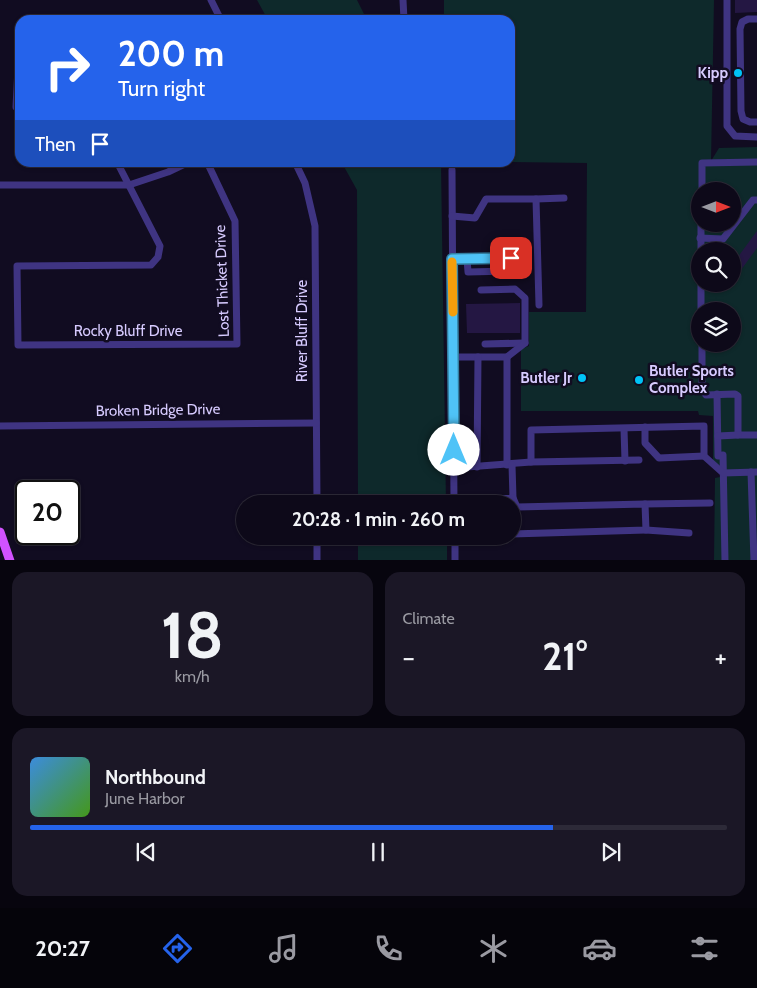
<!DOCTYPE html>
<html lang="en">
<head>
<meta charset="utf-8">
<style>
	:root { --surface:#0d0919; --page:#1b1726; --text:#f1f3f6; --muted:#9a9aa2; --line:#2d2a38; --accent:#2563eb }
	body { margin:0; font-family:Cabin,sans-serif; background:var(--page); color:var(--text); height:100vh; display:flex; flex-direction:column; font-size:19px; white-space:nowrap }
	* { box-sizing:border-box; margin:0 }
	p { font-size:16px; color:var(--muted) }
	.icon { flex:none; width:28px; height:28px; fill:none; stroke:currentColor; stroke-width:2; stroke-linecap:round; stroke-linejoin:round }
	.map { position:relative; height:560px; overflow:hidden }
	.side { display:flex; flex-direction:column; gap:12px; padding:12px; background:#07050e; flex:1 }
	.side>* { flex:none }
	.banner { position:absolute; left:15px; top:15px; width:500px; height:152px; border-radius:15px; box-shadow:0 1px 4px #0004,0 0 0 1px var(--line); background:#2563eb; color:#fff; overflow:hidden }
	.needle { width:32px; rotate:90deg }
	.buttons { position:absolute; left:691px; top:182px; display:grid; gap:10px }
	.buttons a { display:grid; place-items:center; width:50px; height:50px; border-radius:50%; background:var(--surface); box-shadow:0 1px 4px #0004,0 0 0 1px var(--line); font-size:25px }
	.speed { position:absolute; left:15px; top:480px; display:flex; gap:10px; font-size:25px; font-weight:700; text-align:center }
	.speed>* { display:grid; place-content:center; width:65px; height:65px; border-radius:50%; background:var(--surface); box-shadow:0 1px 4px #0004,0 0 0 1px var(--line); line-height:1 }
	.speed .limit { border:2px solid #111; border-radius:8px; background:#fff; color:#111 }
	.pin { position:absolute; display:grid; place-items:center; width:42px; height:42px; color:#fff; margin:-21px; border-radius:10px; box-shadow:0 2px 8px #0006 }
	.me { position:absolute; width:55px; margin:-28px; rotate:0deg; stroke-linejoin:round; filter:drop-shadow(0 0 4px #0008) }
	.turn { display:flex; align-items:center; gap:18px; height:105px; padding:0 20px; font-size:22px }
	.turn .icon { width:65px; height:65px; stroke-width:2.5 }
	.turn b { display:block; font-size:35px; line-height:42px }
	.then { display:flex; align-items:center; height:48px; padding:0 20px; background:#0003; gap:10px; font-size:19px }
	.big { font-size:38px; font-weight:700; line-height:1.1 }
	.side .tile { flex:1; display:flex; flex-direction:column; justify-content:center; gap:8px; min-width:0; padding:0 18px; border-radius:15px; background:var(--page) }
	.side .dial { align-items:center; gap:0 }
	.dial b { font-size:65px; line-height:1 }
	.song { display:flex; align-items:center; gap:15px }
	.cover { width:60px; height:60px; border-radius:8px; background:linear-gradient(135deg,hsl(210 70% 55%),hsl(100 70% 35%)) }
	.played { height:5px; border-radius:2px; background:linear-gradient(90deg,var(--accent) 75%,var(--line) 75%) }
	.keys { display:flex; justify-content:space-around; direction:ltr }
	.heat { display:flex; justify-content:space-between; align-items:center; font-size:28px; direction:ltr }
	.side .tiles { flex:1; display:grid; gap:12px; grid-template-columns:1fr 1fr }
	.tile:last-child { grid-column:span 2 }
	.trip { position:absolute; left:236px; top:495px; width:285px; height:50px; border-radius:25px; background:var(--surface); box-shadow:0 1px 4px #0004,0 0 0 1px var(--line); font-weight:700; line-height:50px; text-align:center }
	.dock { display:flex; height:80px; justify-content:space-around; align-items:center; background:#05040a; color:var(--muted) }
	.dock .icon { width:35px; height:35px }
	.dock .active { color:var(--accent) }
	.dock b { font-size:22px; color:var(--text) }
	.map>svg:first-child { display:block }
</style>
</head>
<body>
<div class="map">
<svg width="757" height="561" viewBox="0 0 757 561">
	<rect width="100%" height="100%" fill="#110c21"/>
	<!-- green -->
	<g fill="#0e292b" fill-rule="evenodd">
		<polygon points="257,0 357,0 367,20 268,20"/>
		<path d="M 444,0 L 714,0 L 711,161 L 719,148 L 757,147 L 757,560 L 714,560 L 715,478 L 720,477 L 720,468 L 713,463 L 713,416 L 699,415 L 698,411 L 521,411 L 521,349 L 529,346 L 529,312 L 586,312 L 587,163 L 510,162 L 510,20 L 444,20 ZM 700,191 L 732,191 L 732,224 L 700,224 ZM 700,251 L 732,251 L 732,284 L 700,284 ZM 700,311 L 732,311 L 732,344 L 700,344 Z"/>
		<polygon points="342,163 441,163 446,504 358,504 357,190"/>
		<rect x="358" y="536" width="89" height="24"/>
	</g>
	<!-- building -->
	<g fill="#241743">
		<polygon points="735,0 757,0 757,12 735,13"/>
		<polygon points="757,231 757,248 738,274 732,270 732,265"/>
		<polygon points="520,303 520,333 467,333 466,304"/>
	</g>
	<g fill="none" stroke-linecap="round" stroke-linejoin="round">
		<!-- minor -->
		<g stroke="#3f3482" stroke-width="7">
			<polyline points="211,0 221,20"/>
			<polyline points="403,0 404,20"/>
			<polyline points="727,0 727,126 735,136 757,137"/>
			<polyline points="757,19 748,19 742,22 740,29 741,111 743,119 750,122 757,122"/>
			<polyline points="20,29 16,107 20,107"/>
			<polyline points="117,162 160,246 158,257 151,265 17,266 18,345 237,344 235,221 207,162"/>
			<polyline points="295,162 305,183 315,226 317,504"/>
			<polyline points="452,170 454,504"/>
			<polyline points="0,185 129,185 168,172 189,162"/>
			<polyline points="702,191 702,163 757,162"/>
			<polyline points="536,199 564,198"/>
			<polyline points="452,216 475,218 486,199 536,199 539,305"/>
			<polyline points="700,238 723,239 753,200 757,200"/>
			<polyline points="701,251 701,224"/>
			<polyline points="452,259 511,258 511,271 468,272 467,259"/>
			<polyline points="701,284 701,311"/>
			<polyline points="485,344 525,343"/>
			<polyline points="702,344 702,390 706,395 735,394 738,396 738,435 757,435"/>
			<polyline points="453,357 507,357 525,343 525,298 515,289 481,290"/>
			<polyline points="507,357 507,465"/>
			<polyline points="717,394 718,456 723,455 725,561"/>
			<polyline points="0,426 316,423"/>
			<polyline points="645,427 645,443 659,458 704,456"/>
			<polyline points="624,429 625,461"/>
			<polyline points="718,436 738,435"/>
			<polyline points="531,462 531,430 704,426 704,456 723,473 757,472"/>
			<polyline points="477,467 478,357"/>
			<polyline points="454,468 531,462 639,460"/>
			<polyline points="751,472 754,561"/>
			<polyline points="454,501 513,498 512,465"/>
			<polyline points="645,504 710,503"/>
			<polyline points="646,530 689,533"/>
			<polyline points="512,534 646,530 645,504 517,507 513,498"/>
			<polyline points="317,536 317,561"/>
			<polyline points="455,536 455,561"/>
		</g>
		<!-- major -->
		<polyline stroke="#d152ff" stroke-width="9" points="0,532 10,561"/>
	</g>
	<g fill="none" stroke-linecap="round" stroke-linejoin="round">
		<defs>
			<polyline id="route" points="454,450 452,259 511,258"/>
		</defs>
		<!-- route casing -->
		<use href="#route" stroke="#337fa1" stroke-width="12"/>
		<!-- route -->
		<use href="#route" stroke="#4fc3f7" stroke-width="9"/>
		<!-- slow -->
		<polyline stroke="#f59e0b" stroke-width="9" points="452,262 453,312"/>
	</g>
	<!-- markers -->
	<g fill="#00c3f6" stroke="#110c21" stroke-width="2">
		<circle cx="738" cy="73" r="5"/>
		<circle cx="582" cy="378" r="5"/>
		<circle cx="639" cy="380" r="5"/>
	</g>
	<g text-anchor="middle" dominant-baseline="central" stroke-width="5" stroke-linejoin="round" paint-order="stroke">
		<!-- poi labels -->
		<g font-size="15" font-weight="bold" fill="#d7cbff" stroke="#110c21" text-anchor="end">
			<text x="728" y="73">Kipp</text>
			<text x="649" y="371" text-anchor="start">Butler Sports<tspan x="649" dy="17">Complex</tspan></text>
			<text x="572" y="378">Butler Jr</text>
		</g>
		<!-- street labels -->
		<g font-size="15" fill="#d7cbff" stroke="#110c21">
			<text transform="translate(222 281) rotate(-92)">Lost Thicket Drive</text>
			<text x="128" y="331">Rocky Bluff Drive</text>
			<text transform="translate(302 331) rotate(-90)">River Bluff Drive</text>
			<text transform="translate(158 410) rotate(-1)">Broken Bridge Drive</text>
		</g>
	</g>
</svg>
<div class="buttons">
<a><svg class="needle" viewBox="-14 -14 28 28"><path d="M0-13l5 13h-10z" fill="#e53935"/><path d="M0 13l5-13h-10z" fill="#9a9aa2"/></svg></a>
<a><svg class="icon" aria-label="search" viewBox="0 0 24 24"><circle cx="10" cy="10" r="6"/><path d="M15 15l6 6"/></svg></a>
<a><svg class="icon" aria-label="layers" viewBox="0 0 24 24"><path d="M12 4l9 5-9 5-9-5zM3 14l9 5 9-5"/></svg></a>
</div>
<div class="speed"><div class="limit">20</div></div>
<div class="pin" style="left:511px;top:258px;background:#d93025"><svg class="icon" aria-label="arrive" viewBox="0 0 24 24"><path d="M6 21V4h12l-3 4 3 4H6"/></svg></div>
<svg class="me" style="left:454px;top:450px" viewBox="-20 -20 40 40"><circle r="19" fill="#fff"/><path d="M0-13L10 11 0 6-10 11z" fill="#4fc3f7"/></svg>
<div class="trip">20:28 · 1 min · 260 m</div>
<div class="banner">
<div class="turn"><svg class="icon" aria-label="right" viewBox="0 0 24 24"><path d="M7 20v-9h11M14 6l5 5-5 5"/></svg><div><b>200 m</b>Turn right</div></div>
<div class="then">Then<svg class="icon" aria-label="arrive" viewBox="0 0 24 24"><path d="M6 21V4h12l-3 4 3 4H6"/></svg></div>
</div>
</div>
<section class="side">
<div class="tiles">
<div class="tile dial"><b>18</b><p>km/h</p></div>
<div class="tile"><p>Climate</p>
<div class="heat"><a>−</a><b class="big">21°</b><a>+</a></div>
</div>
<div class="tile">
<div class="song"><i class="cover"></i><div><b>Northbound</b><p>June Harbor</p></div></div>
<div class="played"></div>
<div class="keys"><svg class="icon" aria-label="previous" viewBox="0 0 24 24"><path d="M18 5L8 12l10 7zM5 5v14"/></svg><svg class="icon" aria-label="pause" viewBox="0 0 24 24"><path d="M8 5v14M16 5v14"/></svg><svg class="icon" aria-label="next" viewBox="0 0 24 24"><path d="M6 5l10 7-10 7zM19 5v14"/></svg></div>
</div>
</div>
</section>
<nav class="dock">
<b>20:27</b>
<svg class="icon active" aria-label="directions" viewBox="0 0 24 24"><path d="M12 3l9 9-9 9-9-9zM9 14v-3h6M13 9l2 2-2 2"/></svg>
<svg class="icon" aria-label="music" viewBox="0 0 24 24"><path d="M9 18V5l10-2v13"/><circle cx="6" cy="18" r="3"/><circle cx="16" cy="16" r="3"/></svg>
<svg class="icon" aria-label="phone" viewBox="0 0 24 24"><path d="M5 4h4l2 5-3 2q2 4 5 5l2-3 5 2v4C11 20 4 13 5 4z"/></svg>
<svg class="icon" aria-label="climate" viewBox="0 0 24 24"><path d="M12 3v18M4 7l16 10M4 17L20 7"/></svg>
<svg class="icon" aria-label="car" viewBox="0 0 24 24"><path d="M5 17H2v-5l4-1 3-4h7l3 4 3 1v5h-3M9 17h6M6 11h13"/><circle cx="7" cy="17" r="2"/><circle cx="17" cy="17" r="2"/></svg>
<svg class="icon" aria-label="filters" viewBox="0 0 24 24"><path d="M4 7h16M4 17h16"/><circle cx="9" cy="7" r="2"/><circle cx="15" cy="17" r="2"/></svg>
</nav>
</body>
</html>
